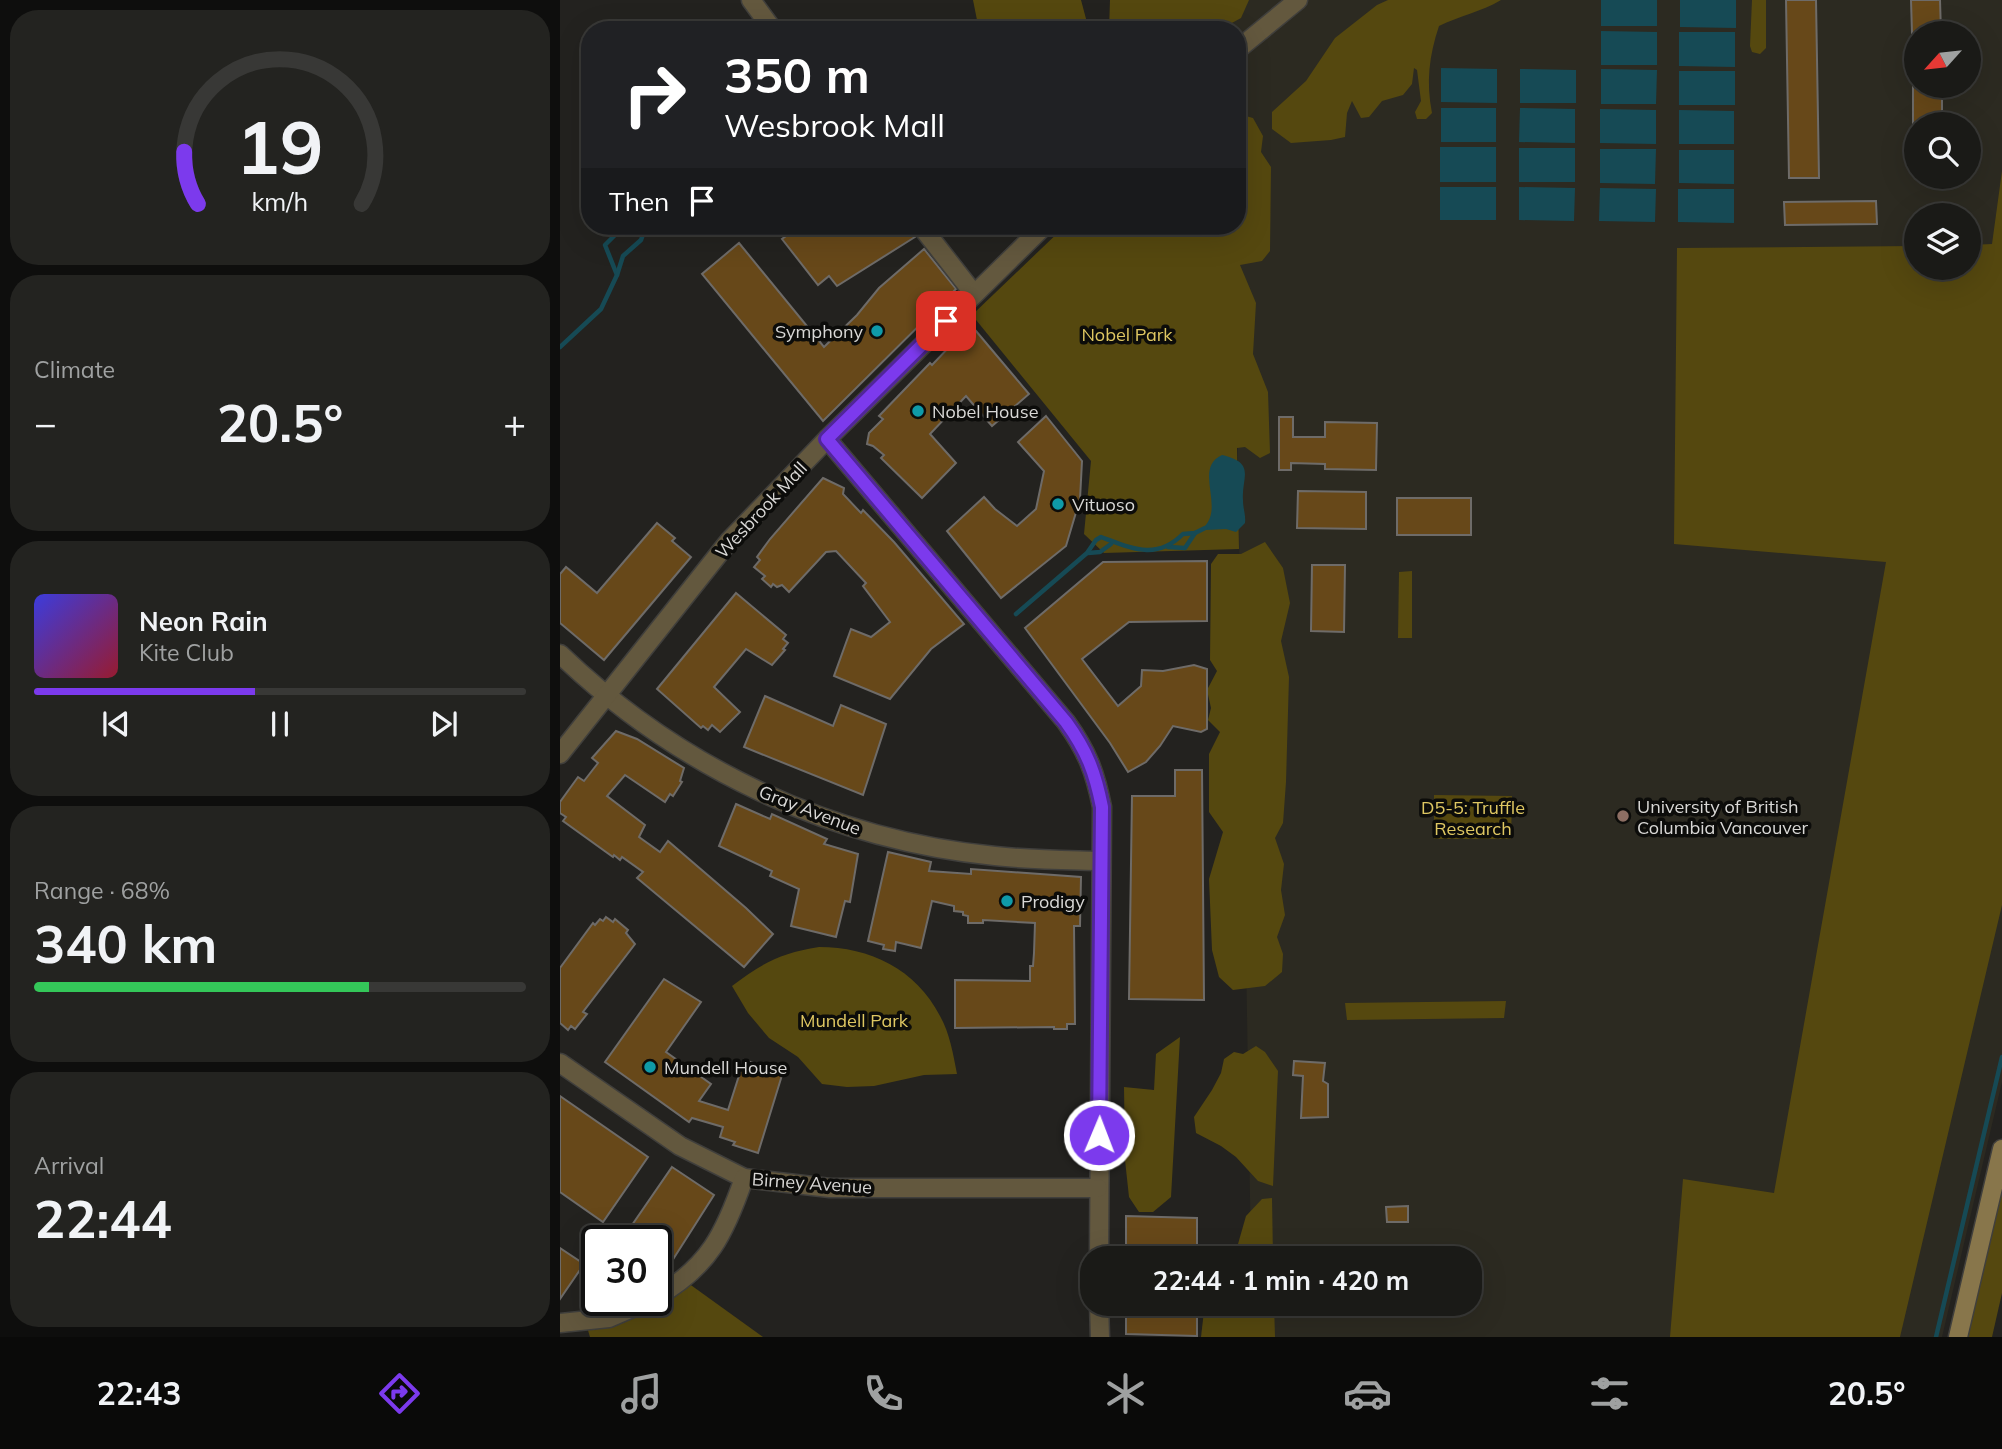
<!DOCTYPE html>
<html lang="en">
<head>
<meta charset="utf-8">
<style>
	:root { --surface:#1a1a17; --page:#232320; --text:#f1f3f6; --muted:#9fa1a1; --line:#383836; --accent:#7c3aed }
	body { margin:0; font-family:Mulish,sans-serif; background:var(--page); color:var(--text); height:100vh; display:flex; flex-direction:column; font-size:26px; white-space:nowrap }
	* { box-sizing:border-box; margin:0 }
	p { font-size:23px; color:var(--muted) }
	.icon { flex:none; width:38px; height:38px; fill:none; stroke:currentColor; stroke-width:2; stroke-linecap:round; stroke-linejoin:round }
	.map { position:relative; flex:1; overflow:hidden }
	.details { display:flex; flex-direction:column; gap:10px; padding:10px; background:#0e0e0d; width:560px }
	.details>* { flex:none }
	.hud { position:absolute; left:21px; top:21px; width:665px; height:214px; border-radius:28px; box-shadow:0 7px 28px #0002,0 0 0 2px var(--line); background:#202124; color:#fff; overflow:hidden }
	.needle { width:46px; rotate:243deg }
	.fabs { position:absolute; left:1344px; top:21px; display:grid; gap:14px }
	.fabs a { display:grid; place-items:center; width:77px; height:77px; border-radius:50%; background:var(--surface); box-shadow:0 7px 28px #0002,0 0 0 2px var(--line); font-size:35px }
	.speed { position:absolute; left:21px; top:1225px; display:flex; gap:14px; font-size:35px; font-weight:700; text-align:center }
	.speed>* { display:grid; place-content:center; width:91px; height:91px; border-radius:50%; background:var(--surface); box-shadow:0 7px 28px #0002,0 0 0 2px var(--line); line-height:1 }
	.speed .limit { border:4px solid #111; border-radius:10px; background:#fff; color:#111 }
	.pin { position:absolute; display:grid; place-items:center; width:60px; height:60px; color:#fff; margin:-30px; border-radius:14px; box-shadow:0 4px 10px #0006 }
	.me { position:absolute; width:77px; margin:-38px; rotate:1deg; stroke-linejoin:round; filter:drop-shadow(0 0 5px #0008) }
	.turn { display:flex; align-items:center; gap:24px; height:147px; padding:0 28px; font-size:32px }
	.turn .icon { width:91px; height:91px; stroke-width:2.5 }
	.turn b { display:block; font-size:49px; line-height:60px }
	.then { display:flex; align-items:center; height:66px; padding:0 28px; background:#0003; gap:14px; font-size:26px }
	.big { font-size:52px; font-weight:700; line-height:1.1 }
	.details .card { flex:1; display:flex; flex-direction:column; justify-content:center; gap:10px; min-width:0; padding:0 24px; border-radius:28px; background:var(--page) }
	.details .dial { align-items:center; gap:0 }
	.dial svg { height:182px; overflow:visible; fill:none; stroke:var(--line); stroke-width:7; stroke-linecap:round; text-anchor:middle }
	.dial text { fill:var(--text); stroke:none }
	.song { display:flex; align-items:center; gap:21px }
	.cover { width:84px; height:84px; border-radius:10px; background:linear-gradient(135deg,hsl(240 70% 55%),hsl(350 70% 35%)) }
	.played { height:7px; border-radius:4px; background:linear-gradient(90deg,var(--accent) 45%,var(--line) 45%) }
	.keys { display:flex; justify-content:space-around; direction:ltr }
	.heat { display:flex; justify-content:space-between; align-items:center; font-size:38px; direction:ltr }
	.charge { height:10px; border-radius:5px; background:linear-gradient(90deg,#34c759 68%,var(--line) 0) }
	.trip { position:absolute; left:520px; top:1246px; width:402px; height:70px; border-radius:28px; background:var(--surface); box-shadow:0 7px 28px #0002,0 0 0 2px var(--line); font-weight:700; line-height:70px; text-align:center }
	.menu { display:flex; height:112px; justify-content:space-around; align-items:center; background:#0a0a09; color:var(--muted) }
	.menu .icon { width:49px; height:49px }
	.menu .on { color:var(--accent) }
	.menu b { font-size:32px; color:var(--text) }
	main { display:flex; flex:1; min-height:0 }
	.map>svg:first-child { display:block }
</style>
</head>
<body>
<main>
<section class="details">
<div class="card dial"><svg viewBox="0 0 100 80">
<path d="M14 69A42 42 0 1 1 86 69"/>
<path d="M14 69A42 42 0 0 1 8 46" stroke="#7c3aed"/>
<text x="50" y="56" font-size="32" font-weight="700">19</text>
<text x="50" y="72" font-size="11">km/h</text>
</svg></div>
<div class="card"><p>Climate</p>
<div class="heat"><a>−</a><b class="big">20.5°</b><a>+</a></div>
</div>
<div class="card">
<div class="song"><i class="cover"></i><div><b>Neon Rain</b><p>Kite Club</p></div></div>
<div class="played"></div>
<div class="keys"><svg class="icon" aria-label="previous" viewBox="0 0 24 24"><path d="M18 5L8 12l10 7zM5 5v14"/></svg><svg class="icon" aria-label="pause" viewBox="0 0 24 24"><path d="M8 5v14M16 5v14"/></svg><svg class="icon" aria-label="next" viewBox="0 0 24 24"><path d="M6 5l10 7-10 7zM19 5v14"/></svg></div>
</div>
<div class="card"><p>Range · 68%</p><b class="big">340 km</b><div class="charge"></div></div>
<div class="card"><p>Arrival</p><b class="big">22:44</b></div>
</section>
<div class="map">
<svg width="1442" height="1337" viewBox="0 0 1442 1337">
	<rect width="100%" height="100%" fill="#23221f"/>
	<!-- built -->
	<path fill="#2c2a21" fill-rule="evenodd" d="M 616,0 L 1442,0 L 1442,1082 L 1382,1337 L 693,1337 L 692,1304 L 910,1304 L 910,1258 L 691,1258 L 674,226 L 677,226 L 677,30 L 633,30 ZM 1356,33 L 1409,33 L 1409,86 L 1356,86 ZM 1356,124 L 1409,124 L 1409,177 L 1356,177 ZM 1356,215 L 1409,215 L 1409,268 L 1356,268 Z"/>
	<!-- green -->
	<g fill="#55480f">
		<polygon points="413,0 521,0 529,30 419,30"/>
		<polygon points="550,0 689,0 681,18 659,30 549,30"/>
		<path d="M 828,0 L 941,0 C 921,12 899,16 879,26 C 869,56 866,82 872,113 L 866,119 L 857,119 L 855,112 L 861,101 L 857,70 L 854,68 L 852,84 L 843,95 L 822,101 L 809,117 L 801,118 L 792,101 L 787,113 L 785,137 L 771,140 L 731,143 L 712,129 L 712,112 L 746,81 L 775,38 L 817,5 Z"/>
		<polygon points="1192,0 1206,0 1206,48 1200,54 1192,52 1190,46"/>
		<polygon points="682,115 693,118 703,136 701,152 711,167 710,251 702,261 680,265 696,303 693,354 708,392 710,453 700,458 685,447 677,448 679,549 544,553 524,534 531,461 412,315 505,226 677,226 677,118"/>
		<polygon points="1442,171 1442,905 1340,1337 1110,1337 1123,1179 1214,1193 1326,562 1114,544 1117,248 1356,246 1356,268 1409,268 1409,245 1432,244"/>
		<polygon points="705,542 723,568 730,603 721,641 729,677 726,782 723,823 715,838 724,864 721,890 725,915 717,937 723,954 722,972 705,986 673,990 659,977 652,950 649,879 663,832 649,812 649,754 660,732 648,720 651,708 647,690 657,671 650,660 651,564 658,554 681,554"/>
		<polygon points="852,571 852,638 838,638 839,572"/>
		<polygon points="874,795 952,796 951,839 874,839"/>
		<path d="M 259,947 C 310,947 356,969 380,1016 C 390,1034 393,1054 397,1074 L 364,1075 L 314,1086 L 287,1087 L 262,1084 L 238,1057 L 209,1038 L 188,1013 L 172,986 C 202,963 221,953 259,947 Z"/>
		<polygon points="946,1001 944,1018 787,1020 785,1003"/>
		<polygon points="620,1037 611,1197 593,1212 579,1212 569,1197 565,1160 564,1087 594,1090 596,1054"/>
		<polygon points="696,1046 705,1052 718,1071 713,1186 698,1181 676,1157 661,1146 636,1133 634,1117 652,1090 661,1073 664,1059 674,1052 683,1054"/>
		<polygon points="1442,1188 1442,1293 1432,1337 1407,1337"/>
		<polygon points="712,1198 713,1258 674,1258 686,1216 702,1199"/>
		<polygon points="128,1283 203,1337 30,1337 27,1327"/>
		<polygon points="649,1304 714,1304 715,1337 641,1337 644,1311"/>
	</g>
	<!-- water -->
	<g fill="#164a55">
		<rect x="1041" y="0" width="56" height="26"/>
		<polygon points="1120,0 1176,0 1176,28 1120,27"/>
		<polygon points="1041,31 1097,32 1097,65 1041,65"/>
		<polygon points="1119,32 1175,32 1175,67 1119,66"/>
		<polygon points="881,68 937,69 937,103 881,102"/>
		<polygon points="960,69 1016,70 1016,103 960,103"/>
		<polygon points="1041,69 1097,70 1096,104 1041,104"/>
		<rect x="1119" y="71" width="56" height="34"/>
		<rect x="881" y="108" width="55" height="34"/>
		<polygon points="960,108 1015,109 1015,143 959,142"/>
		<polygon points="1040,109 1096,110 1096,144 1040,143"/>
		<polygon points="1119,110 1174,111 1174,144 1119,144"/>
		<rect x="880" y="147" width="56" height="35"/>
		<rect x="959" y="148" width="56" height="34"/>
		<polygon points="1040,149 1096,149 1095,184 1040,183"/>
		<polygon points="1119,150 1174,150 1174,184 1119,183"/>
		<rect x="880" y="187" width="56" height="33"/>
		<polygon points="959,187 1015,188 1014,221 959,220"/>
		<polygon points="1040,188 1096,189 1095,222 1039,221"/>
		<polygon points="1118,189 1174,189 1174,223 1118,222"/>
		<path d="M 662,455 C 697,463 681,478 683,500 C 683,509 686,515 685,523 L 676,532 L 666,529 L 646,530 L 644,527 C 665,507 633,468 662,455 Z"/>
	</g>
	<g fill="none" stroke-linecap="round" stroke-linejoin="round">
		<!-- stream -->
		<g stroke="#164a55" stroke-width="4.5">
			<polyline points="57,275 45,245 56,234 76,231 80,226"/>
			<polyline points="0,347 41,309 57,275 63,256 81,240 86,226"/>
			<polyline points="608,547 625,548 635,533"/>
			<polyline points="528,553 540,552 551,544"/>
			<path d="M 456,614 L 527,553 L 536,540 L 541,537 C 571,548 596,561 623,534 L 635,533 L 645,528"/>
			<polyline points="1376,1337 1442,1057"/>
		</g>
	</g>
	<!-- building -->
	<g fill="#674819" stroke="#6e6b68" stroke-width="2">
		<polygon points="1226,0 1256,0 1259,178 1229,178"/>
		<polygon points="1351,0 1380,0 1381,33 1352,33"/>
		<rect x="1353" y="86" width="29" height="38"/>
		<polygon points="1316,201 1317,224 1225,225 1224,202"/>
		<polygon points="218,226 349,226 355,237 277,286 269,276 258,285 222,239 226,236"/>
		<polygon points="179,243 264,347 297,315 319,288 364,249 396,289 263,421 142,274"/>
		<polygon points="416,331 469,394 432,426 406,396 370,434 396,463 362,498 321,458 324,455 313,446 307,444 309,433 323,419 319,416 370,363 372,365 392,344 395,348 402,340 405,342"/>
		<polygon points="486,416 522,461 520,499 506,546 441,598 387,531 424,497 435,509 457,526 476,509 484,471 458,442"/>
		<polygon points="719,417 733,417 733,437 765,437 765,422 817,423 816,470 765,469 765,464 731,463 731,470 719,470"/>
		<polygon points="263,478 284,488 283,494 301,513 303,510 334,542 404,624 371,649 330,699 274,676 291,629 311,637 330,622 303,586 306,583 276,551 266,552 229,592 222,585 217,587 213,584 211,587 202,579 205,576 194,567 200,560 197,557 210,539"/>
		<polygon points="738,491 806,492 806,529 737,528"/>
		<rect x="837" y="498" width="74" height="37"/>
		<polygon points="97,523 115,538 112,541 131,557 44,660 0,623 0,574 6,567 37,593"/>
		<polygon points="647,561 647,621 569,622 522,659 558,706 581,686 582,670 603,671 634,665 647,669 647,729 641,732 613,726 600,746 586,762 568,772 550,743 465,628 543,562"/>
		<polygon points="752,565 785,565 784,632 751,631"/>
		<polygon points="176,593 226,635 223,639 228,643 223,649 225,650 212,665 186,649 154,687 180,712 160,732 152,725 148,730 143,726 141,728 97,689"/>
		<polygon points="205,696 273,726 281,705 326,724 303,795 184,747"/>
		<polygon points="56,731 77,739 124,768 120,781 122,782 113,796 110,794 105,802 65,775 47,796 85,825 79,837 100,852 108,841 186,908 213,934 184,967 77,878 83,872 62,857 60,860 54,855 53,857 3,821 6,817 0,813 0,802 18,777 24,781 38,763 32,758"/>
		<polygon points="615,770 642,770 644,1000 569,999 572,796 615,796"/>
		<polygon points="176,804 210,819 212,814 267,839 264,844 298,854 290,902 285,901 276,937 231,926 239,889 210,876 212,871 159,846"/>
		<polygon points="328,852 371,862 369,871 411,874 411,869 521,877 520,926 514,926 515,1024 507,1024 507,1029 494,1029 494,1027 395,1028 395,980 470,981 470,966 473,966 474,953 475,923 423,920 423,923 408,923 408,916 403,915 403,912 394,911 394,906 372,901 361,948 336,942 335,951 323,949 324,945 308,941"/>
		<polygon points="46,917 53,922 55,919 68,930 66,933 75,944 23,1012 27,1014 15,1029 11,1026 8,1030 0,1023 0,968 33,923 35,925 40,919 43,921"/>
		<polygon points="104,979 141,1002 106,1052 151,1084 139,1101 168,1110 184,1060 223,1072 198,1153 173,1145 175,1142 160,1137 163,1127 132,1118 129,1122 45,1062"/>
		<polygon points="734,1061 765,1063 763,1081 768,1084 768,1117 741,1118 743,1076 733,1075"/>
		<polygon points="0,1096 88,1157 43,1222 0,1192"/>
		<polygon points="112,1167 154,1195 112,1261 111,1259 105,1267 96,1261 96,1241 61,1241"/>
		<polygon points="848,1206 848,1222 827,1222 826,1207"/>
		<polygon points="566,1216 637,1218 637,1258 566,1258"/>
		<polygon points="0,1248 24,1264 0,1299"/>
		<polygon points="566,1304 637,1304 637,1336 566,1334"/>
	</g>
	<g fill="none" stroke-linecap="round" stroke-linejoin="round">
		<defs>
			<g id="minor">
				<polyline points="191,0 213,30"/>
				<polyline points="361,226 414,294"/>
				<path d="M 267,439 L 506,722 C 527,751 535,772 542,807 L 539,1258"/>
				<path d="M 0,654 C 119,768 271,840 435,856 C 470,860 506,860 541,861"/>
				<polyline points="0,1063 120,1146 184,1178 270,1188 538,1188"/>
				<path d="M 96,1297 C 149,1267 165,1233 184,1178"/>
				<polyline points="539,1304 540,1337"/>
				<polyline points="0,1323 49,1318 91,1300"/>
			</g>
			<g id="tertiary">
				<polyline points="677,50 738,0"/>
				<polyline points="0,754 169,541 267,439 484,226"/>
			</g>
			<polyline id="secondary" points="1398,1337 1442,1149"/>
		</defs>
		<!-- minor casing -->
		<use href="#minor" stroke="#403f3c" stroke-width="21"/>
		<!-- tertiary casing -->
		<use href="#tertiary" stroke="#403f3c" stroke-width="21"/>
		<!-- secondary casing -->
		<use href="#secondary" stroke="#403f3c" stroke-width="21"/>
		<!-- minor -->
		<use href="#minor" stroke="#63583e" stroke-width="18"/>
		<!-- tertiary -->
		<use href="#tertiary" stroke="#63583e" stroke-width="18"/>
		<!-- secondary -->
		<use href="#secondary" stroke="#88764b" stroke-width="18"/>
	</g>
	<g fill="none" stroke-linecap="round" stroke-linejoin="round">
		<defs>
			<path id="route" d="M 386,321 L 267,439 L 506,722 C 527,751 535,772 542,807 L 539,1135"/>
		</defs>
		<!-- route casing -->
		<use href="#route" stroke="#51269a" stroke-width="18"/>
		<!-- route -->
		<use href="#route" stroke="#7c3aed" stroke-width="12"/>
	</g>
	<!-- markers -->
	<g fill="#0f9aa8" stroke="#0c0c0a" stroke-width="2.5">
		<circle cx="317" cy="331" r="7"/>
		<circle cx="358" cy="411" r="7"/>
		<circle cx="498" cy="504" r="7"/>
		<circle cx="447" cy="901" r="7"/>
		<circle cx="90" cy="1067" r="7"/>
	</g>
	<circle fill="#8d6e63" stroke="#0c0c0a" stroke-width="2.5" cx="1063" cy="816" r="7"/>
	<g text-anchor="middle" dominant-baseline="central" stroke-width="7" stroke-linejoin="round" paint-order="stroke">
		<!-- poi labels -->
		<g font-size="18" fill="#d9d8d6" stroke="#0c0c0a" text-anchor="start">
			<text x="303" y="331" text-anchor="end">Symphony</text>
			<text x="372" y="411">Nobel House</text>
			<text x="512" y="504">Vituoso</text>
			<text x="1077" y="806">University of British<tspan x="1077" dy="21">Columbia Vancouver</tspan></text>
			<text x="461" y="901">Prodigy</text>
			<text x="104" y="1067">Mundell House</text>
		</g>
		<!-- park labels -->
		<g font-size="18" fill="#dfc762" stroke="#0c0c0a">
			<text x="567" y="334">Nobel Park</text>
			<text x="913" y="807">D5-5: Truffle<tspan x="913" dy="21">Research</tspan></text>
			<text x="294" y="1020">Mundell Park</text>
		</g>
		<!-- street labels -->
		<g font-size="18" fill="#d9d8d6" stroke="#0c0c0a">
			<text transform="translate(201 510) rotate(-47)">Wesbrook Mall</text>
			<text transform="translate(250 810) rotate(21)">Gray Avenue</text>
			<text transform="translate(252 1183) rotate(4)">Birney Avenue</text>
		</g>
	</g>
</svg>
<div class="fabs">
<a><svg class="needle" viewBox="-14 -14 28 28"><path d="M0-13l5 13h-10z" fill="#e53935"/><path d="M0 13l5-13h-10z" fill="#9fa1a1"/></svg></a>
<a><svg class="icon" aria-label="search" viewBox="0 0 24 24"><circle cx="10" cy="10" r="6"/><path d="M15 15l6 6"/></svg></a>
<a><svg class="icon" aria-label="layers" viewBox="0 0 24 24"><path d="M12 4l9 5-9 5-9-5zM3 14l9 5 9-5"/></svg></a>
</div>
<div class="speed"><div class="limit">30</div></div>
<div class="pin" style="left:386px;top:321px;background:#d93025"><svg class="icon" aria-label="arrive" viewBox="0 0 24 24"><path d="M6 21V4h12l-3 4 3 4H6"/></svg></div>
<svg class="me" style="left:539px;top:1135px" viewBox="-20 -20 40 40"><circle r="17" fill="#7c3aed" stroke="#fff" stroke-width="3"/><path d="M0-11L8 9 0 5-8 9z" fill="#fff"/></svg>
<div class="trip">22:44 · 1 min · 420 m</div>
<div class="hud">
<div class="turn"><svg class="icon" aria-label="right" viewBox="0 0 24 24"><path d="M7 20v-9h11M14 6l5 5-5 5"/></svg><div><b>350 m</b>Wesbrook Mall</div></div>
<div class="then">Then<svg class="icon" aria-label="arrive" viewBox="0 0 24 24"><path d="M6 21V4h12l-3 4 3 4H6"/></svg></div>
</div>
</div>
</main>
<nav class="menu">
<b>22:43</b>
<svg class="icon on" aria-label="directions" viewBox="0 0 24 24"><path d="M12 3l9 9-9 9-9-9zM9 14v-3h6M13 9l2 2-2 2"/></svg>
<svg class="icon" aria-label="music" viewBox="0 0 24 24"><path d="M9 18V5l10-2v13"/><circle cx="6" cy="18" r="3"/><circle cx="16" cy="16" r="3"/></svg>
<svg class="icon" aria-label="phone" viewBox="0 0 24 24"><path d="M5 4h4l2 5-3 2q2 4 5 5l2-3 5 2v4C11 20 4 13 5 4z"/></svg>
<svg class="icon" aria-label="climate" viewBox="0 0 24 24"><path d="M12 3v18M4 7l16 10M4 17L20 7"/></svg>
<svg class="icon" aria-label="car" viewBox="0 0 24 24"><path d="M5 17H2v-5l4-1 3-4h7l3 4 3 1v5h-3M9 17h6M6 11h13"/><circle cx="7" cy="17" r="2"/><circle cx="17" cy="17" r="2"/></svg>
<svg class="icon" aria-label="filters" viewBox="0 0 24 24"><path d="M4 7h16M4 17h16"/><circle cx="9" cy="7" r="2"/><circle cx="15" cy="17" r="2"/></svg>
<b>20.5°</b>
</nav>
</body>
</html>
